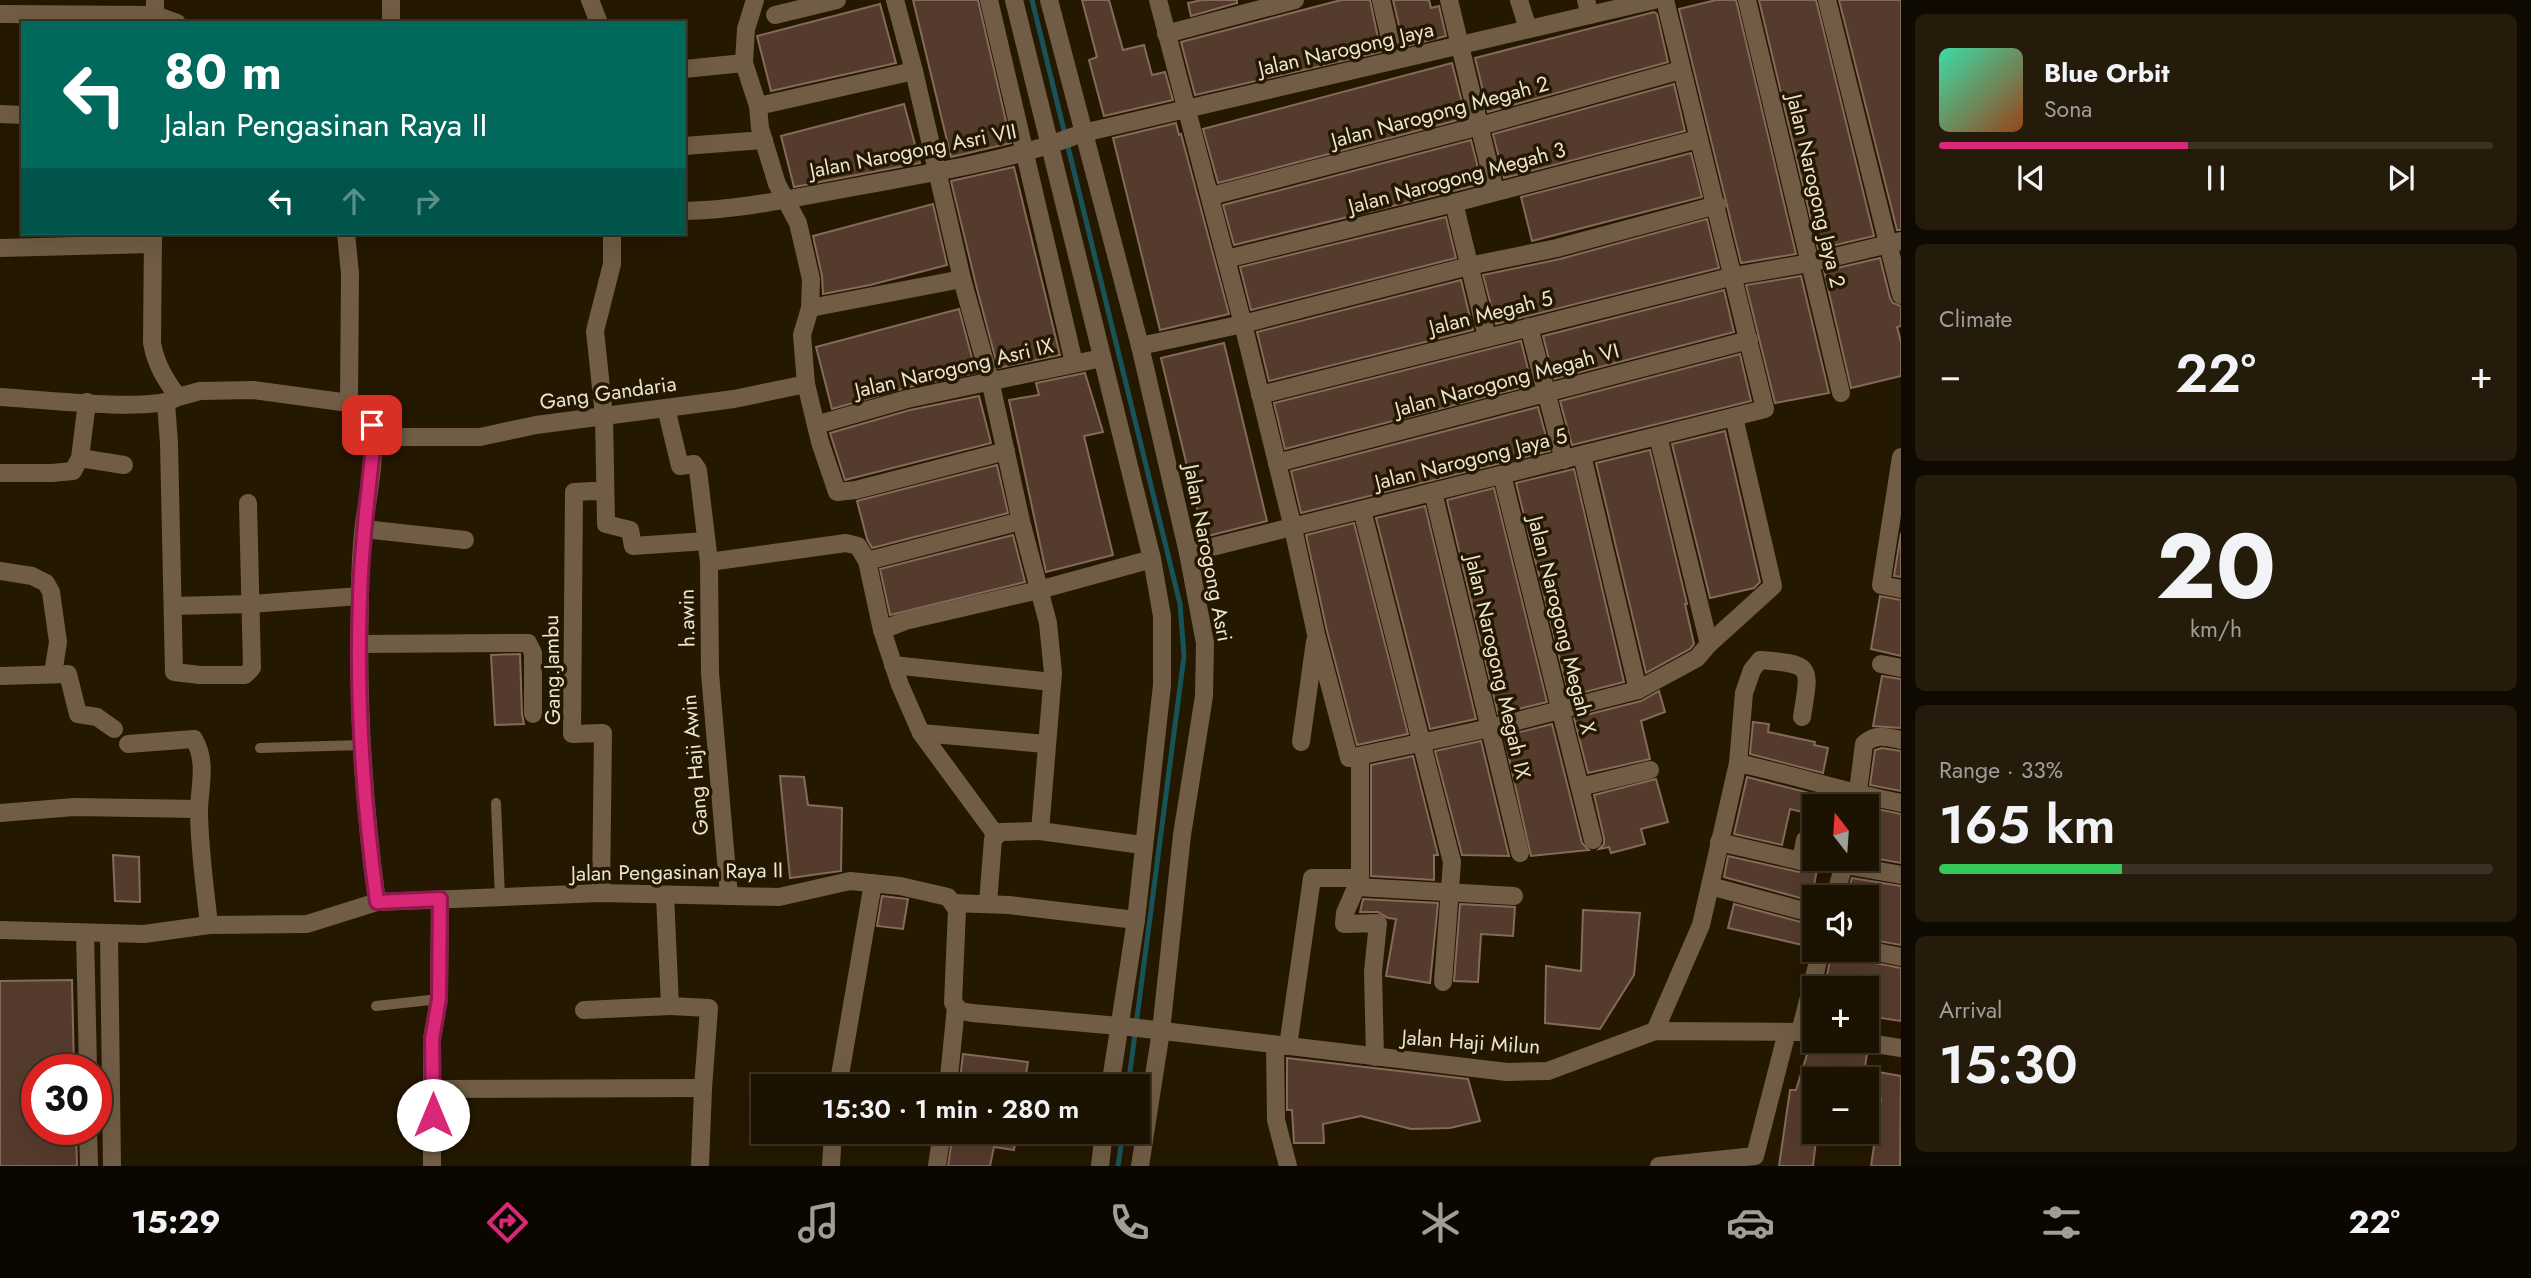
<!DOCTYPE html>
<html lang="en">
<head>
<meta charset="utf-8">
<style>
	:root { --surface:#1c1201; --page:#251b0b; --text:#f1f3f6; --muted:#a09e99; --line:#3a3223; --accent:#db2777 }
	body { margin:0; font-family:Jost,sans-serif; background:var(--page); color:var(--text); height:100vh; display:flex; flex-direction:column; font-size:26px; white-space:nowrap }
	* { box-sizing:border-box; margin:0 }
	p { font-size:23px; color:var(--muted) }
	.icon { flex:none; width:38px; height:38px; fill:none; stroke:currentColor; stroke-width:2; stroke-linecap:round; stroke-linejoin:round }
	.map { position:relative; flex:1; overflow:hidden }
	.details { display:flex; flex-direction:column; gap:14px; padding:14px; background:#0f0a01; width:630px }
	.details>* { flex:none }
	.guide { position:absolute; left:21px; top:21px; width:665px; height:214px; border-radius:0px; box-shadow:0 7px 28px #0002,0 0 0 2px var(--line); background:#00695c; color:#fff; overflow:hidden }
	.needle { width:46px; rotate:343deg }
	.controls { position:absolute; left:1802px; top:794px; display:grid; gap:14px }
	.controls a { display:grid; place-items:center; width:77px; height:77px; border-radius:0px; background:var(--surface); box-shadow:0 7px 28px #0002,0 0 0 2px var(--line); font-size:35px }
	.speed { position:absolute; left:21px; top:1054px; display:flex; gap:14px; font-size:35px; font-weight:700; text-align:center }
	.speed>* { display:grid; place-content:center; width:91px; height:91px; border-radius:50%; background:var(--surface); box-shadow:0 7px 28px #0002,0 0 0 2px var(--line); line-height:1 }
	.speed .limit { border:10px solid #d22; background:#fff; color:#111 }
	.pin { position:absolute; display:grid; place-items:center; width:60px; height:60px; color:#fff; margin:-30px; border-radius:14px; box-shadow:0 4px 10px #0006 }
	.me { position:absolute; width:77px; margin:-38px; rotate:0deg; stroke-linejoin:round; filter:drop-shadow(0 0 5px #0008) }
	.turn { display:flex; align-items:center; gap:24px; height:147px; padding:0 28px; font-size:32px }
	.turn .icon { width:91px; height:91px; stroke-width:2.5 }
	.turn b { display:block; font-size:49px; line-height:60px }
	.lanes { display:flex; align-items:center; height:66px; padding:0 28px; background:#0003; justify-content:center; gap:35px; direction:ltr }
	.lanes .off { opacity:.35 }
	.big { font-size:52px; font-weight:600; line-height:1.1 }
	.details .tile { flex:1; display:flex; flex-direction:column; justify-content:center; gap:10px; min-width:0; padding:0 24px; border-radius:10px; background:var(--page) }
	.details .dial { align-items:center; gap:0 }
	.dial b { font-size:91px; line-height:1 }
	.song { display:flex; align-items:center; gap:21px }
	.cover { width:84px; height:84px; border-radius:10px; background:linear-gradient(135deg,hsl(160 70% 55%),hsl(20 70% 35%)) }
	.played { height:7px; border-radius:4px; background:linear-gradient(90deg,var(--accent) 45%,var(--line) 45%) }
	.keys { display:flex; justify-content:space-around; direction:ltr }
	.heat { display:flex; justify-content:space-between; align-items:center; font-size:38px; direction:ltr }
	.charge { height:10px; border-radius:5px; background:linear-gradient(90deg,#34c759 33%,var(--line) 0) }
	.trip { position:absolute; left:751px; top:1074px; width:399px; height:70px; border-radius:0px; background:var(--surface); box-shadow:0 7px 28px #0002,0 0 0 2px var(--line); font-weight:600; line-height:70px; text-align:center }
	.menu { display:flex; height:112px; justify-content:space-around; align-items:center; background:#0b0700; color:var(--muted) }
	.menu .icon { width:49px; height:49px }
	.menu .current { color:var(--accent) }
	.menu b { font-size:32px; color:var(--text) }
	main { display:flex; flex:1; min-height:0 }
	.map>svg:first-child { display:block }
</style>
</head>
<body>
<main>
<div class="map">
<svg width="1901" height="1166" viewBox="0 0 1901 1166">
	<rect width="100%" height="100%" fill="#251801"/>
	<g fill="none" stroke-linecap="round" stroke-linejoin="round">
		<!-- stream -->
		<g stroke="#19535a" stroke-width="5">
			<polyline points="1032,0 1180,604 1184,656 1128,1087"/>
			<polyline points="1118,1166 1123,1132"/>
		</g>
	</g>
	<!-- building -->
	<g fill="#553b2d" stroke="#85695a" stroke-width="2">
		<polygon points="913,0 978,0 1011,143 951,157"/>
		<polygon points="1082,0 1109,0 1123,50 1144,45 1152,75 1165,72 1173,100 1104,116 1089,60 1097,57"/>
		<polygon points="1202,0 1237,0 1237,3 1191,16 1188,3"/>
		<polygon points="1341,0 1370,0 1381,52 1195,95 1181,42"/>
		<polygon points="1393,0 1429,0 1431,8 1439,6 1446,36 1404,47"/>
		<polygon points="1716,0 1736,0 1796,254 1741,263 1679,9"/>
		<polygon points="1759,0 1816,0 1874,236 1818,249"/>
		<polygon points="1839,0 1901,0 1901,230 1897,230"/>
		<polygon points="880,4 896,63 771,91 757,36"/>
		<polygon points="1654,12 1657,14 1668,62 1488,112 1475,58"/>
		<polygon points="1452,63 1466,118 1218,183 1203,129"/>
		<polygon points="1674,84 1685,131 1504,178 1493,134"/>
		<polygon points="904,104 920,163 794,187 781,136"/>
		<polygon points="1176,123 1179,135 1181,134 1229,314 1160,330 1113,138"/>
		<polygon points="1471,140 1482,184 1234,245 1223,205"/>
		<polygon points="1691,153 1702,197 1532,241 1521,197"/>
		<polygon points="1014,167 1060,355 998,368 977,289 951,181"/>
		<polygon points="933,204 947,265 870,285 823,294 822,276 813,236"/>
		<polygon points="1446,217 1456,258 1251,310 1240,267"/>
		<polygon points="1707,219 1719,268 1496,324 1483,275 1560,259"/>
		<polygon points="1880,258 1890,298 1893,303 1901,306 1901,326 1897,327 1901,342 1901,376 1851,388 1824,271"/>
		<polygon points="1801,276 1829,393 1775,403 1746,285"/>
		<polygon points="1461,280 1473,330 1269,381 1257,332"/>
		<polygon points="1724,290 1734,332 1554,379 1543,336"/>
		<polygon points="959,309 976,373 905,388 832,409 816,347"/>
		<polygon points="1521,341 1532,385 1285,449 1274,403"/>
		<polygon points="1224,343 1267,521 1204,537 1161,358"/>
		<polygon points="1740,354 1751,401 1572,445 1560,401"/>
		<polygon points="1085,373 1103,432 1084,436 1113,555 1046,572 1009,400 1039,395 1036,383"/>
		<polygon points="979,396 991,443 845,480 830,433 910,410"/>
		<polygon points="1538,407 1550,451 1301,513 1291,471"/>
		<polygon points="1725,431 1760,582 1754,588 1710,598 1672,444"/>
		<polygon points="1650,450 1687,604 1685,604 1694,644 1690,649 1646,673 1596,463"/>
		<polygon points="997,465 1008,513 872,548 867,539 857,501"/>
		<polygon points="1574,469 1624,682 1569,696 1516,483"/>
		<polygon points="1494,488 1547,702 1498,714 1447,500"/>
		<polygon points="1425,506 1476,719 1430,729 1376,518"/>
		<polygon points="1354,523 1408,734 1357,745 1327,631 1306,535"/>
		<polygon points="1901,533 1901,577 1894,576"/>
		<polygon points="1013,535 1025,582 890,615 880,569"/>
		<polygon points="1880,596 1901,600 1901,656 1871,649"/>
		<polygon points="520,654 522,714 524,724 495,725 491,655"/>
		<polygon points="1882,676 1901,679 1901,728 1873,726"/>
		<polygon points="1659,691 1665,712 1641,721 1650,759 1588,773 1574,718 1641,701"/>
		<polygon points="1753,722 1769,724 1768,732 1815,742 1814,745 1828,748 1823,773 1750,754"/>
		<polygon points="1552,724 1582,843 1589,850 1531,856 1504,736"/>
		<polygon points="1481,741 1509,856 1462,855 1435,751"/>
		<polygon points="1882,748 1901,751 1901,791 1870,785 1875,750"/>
		<polygon points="1413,756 1438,855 1434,855 1434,880 1371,876 1371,765"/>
		<polygon points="780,776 804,777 808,805 842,808 841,871 790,878"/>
		<polygon points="1747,777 1821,796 1819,807 1815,807 1815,815 1790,809 1782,845 1734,834"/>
		<polygon points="1656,779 1668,822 1641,829 1645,844 1611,853 1609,847 1599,849 1604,844 1604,838 1594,795"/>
		<polygon points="1867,807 1901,814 1901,863 1867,857"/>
		<polygon points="113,855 139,857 140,902 115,901"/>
		<polygon points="1728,856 1799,872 1809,869 1813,859 1819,859 1811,901 1724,877"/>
		<polygon points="1852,878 1901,886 1901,945 1867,939 1867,898 1846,898"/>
		<polygon points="882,896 908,899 903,929 877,926"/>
		<polygon points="1363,899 1438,903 1430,983 1386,976 1396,919 1388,918 1378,912 1360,912"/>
		<polygon points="1460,904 1515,907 1513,936 1481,934 1478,982 1454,981"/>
		<polygon points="1734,904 1812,925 1807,946 1728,928"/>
		<polygon points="1583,910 1640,913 1634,975 1600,1029 1545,1023 1546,966 1581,971"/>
		<polygon points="1832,951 1857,956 1865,961 1901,968 1901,1021 1867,1016 1867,989 1824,989"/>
		<polygon points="72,980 74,1069 37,1069 37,1129 76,1129 77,1166 0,1166 0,981"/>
		<polygon points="1819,1044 1848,1048 1855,1052 1867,1054 1863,1080 1815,1080 1815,1132 1817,1132 1813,1166 1779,1166 1790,1090 1796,1090 1810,1045"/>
		<polygon points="963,1054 1028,1062 1024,1087 959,1087"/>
		<polygon points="1287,1058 1468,1079 1480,1121 1450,1128 1411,1129 1361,1116 1323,1124 1324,1143 1294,1143 1292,1110 1287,1110"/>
		<polygon points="1867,1070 1901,1076 1900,1166 1871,1166 1881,1099 1867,1097"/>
		<polygon points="953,1132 1017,1132 1014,1150 994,1147 990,1166 948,1166"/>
	</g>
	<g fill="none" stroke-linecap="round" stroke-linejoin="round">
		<!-- service -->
		<g stroke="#715d45" stroke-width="10">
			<polyline points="260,748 361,745"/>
			<polyline points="496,803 500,898"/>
			<polyline points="376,1006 439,999"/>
		</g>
		<!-- minor -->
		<g stroke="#715d45" stroke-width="18">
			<polyline points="590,0 599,23"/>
			<polyline points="755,0 746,29 744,63 758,106 760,128 777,184 798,223 811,279 810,308 802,335 806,384 820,442 837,492 856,490 1006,451"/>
			<polyline points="895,0 914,71 962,279 990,380 1021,521 1048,623 1053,673 1040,831 1142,845"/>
			<polyline points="989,0 1074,363"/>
			<polyline points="1158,0 1243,324 1293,528 1316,634 1349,758 1490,728 1638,690 1697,658 1709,644 1773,586 1734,417"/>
			<polyline points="1381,0 1395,60"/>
			<polyline points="1449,0 1495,191"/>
			<polyline points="1519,0 1528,29"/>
			<polyline points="1586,0 1590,15"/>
			<polyline points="1747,0 1841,393"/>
			<polyline points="1827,0 1901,295"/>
			<polyline points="0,14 155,15 177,23"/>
			<polyline points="775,15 837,0"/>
			<polyline points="391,23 391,0"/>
			<polyline points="1166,34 1295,0"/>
			<polyline points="684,69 744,63"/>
			<polyline points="758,106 914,71"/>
			<polyline points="0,114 23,115"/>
			<polyline points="684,146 764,140"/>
			<polyline points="1211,196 1480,126 1681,70"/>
			<polyline points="1454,203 1487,337"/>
			<path d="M 684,211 C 743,210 802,196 860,186 C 923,174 988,164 1049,145"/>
			<polyline points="346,233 350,274 349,403"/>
			<polyline points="612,233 612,264 595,331 604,416 606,524 630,530 633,546 706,541"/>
			<polyline points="0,248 153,244"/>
			<polyline points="1226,259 1454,203 1698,139"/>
			<polyline points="810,308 962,279"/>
			<polyline points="1529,327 1564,460"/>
			<polyline points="1140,346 1243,324 1469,266 1557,248 1717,205"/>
			<polyline points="1260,395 1734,276 1810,263 1901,241"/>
			<path d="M 0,397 C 35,399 148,412 174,399"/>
			<polyline points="166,403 169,443 174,672 200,675 245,675 252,668 248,503"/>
			<polyline points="666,408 680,466 694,464 698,470 709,562 710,673 729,896"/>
			<polyline points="816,425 907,399 1102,358"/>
			<polyline points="1658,436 1709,644"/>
			<polyline points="374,437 480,437 536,425 734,399 806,384"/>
			<polyline points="1582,455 1638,690"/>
			<polyline points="1901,457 1881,585 1901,589"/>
			<polyline points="80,458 124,465"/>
			<polyline points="1277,463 1749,340"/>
			<polyline points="0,473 52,473 73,471 80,458 87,402"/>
			<polyline points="1502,475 1593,840"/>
			<polyline points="1433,492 1520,853"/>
			<polyline points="1362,510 1452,862 1443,982"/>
			<polyline points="364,529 465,540"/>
			<polyline points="1188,553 1765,409 1665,0"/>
			<polyline points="867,561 1021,521"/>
			<polyline points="709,562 846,543 858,546 867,561 882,630 900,685 921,733 996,835"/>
			<polyline points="0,571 32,576 46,583 51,592 58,642 53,674"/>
			<polyline points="173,606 251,604 360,596"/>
			<polyline points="882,630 905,621 1039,590 1152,559"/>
			<polyline points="359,644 528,643 533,653 533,714"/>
			<polyline points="1881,664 1901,668"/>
			<polyline points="893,665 1052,682"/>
			<polyline points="0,676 68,674 78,714 97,717 114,729"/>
			<polyline points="921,733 1046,744"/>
			<polyline points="1301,742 1315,641"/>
			<path d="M 128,744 L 194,739 C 207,761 200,785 199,809 C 199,847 205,887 209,925"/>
			<polyline points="1360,756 1360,878 1345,913 1344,924 1378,923 1373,972 1375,1057"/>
			<path d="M 1738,763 C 1793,775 1846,792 1901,803"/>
			<polyline points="1580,787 1650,770"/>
			<path d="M 1856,807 L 1864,744 C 1876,733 1887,737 1901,740"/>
			<polyline points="0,813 74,807 199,809"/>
			<polyline points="1719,842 1801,861 1805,840"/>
			<polyline points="1845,865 1901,875"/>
			<polyline points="1710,886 1815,914"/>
			<polyline points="1357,887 1514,896"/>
			<polyline points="601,893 603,733 572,734 574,492 594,491 605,493"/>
			<polyline points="665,895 670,1006 709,1008 703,1088 700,1166"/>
			<polyline points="1834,898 1846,859"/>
			<polyline points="953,903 1009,905 1136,920"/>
			<polyline points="988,903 993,839 1001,832 1040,831"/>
			<polyline points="85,933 88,1069"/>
			<polyline points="109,935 112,1166"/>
			<polyline points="1867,950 1901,957"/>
			<polyline points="584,1010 670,1006"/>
			<path d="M 1655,1031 L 1701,925 L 1738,763 L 1744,693 L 1752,670 L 1760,660 C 1814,664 1810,666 1802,717"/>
			<polyline points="1800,1032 1821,950"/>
			<polyline points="1275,1045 1276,1120 1288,1166"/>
			<polyline points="1288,1046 1312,878 1360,878"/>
			<polyline points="838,1087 873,883"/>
			<polyline points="948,1087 956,1007"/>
			<polyline points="433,1089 703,1088"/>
			<polyline points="88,1129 89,1166"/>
			<polyline points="432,1166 432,1039 439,999 440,899"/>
			<polyline points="831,1166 833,1132"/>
			<polyline points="937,1166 942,1132"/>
			<polyline points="1659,1166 1755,1156 1787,1032"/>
		</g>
		<!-- tertiary -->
		<g stroke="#715d45" stroke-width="18">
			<polyline points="1014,0 1152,559 1162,616 1162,685 1136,920 1110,1087"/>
			<polyline points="1049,0 1140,346 1188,553 1205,643 1204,696 1182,835 1161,1031 1140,1166"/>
			<polyline points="155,23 155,0"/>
			<polyline points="1049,145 1083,133 1654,0"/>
			<path d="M 153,233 L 152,343 C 156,365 165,379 178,397 L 200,391 L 253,390 L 349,403 L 368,413 C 379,448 369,488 364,524 C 361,548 360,574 360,599 C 357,701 363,800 377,902"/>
			<polyline points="0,930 144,934 209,925 307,924 377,902 601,893 779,897 850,881 900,886 948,897 957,910 953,1003 961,1011 972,1013 1130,1027 1507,1072 1548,1071 1655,1031 1800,1032 1815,1034"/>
			<polyline points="1857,1041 1901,1048"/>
			<polyline points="1100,1166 1104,1132"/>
		</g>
	</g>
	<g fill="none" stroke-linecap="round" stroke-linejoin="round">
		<defs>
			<path id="route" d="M 372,425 L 374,437 C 369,491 361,544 360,597 C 356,700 363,801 377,902 L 440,899 L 439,999 L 432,1039 L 433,1115"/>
		</defs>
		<!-- route casing -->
		<use href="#route" stroke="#8e194d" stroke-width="18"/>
		<!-- route -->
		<use href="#route" stroke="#db2777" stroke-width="12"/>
	</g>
	<g text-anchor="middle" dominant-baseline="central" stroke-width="7" stroke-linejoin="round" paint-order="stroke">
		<!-- street labels -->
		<g font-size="21" fill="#ebe3d4" stroke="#251801">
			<text transform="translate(1346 49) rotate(-13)">Jalan Narogong Jaya</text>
			<text transform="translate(1440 112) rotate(-15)">Jalan Narogong Megah 2</text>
			<text transform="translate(913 151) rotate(-11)">Jalan Narogong Asri VII</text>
			<text transform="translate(1457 178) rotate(-15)">Jalan Narogong Megah 3</text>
			<text transform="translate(1816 191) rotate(77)">Jalan Narogong Jaya 2</text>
			<text transform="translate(1491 313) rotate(-14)">Jalan Megah 5</text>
			<text transform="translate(954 368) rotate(-13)">Jalan Narogong Asri IX</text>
			<text transform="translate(1507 380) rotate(-15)">Jalan Narogong Megah VI</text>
			<text transform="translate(608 393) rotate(-8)">Gang Gandaria</text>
			<text transform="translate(1471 459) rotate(-14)">Jalan Narogong Jaya 5</text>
			<text transform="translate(1208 553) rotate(79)">Jalan Narogong Asri</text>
			<text transform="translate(687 618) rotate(-91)">h.awin</text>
			<text transform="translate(1562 625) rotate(76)">Jalan Narogong Megah X</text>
			<text transform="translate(1498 667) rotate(77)">Jalan Narogong Megah IX</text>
			<text transform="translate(552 670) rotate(-91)">Gang.Jambu</text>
			<text transform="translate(695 765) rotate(-95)">Gang Haji Awin</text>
			<text transform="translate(677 872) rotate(-1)">Jalan Pengasinan Raya II</text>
			<text transform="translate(1471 1042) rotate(4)">Jalan Haji Milun</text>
		</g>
	</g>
</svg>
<div class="controls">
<a><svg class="needle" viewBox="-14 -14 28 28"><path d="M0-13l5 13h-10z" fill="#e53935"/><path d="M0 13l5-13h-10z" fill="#a09e99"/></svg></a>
<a><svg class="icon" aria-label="sound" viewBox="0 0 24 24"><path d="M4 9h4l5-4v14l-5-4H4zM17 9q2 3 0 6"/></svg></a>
<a>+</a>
<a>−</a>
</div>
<div class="speed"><div class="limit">30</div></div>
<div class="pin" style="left:372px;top:425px;background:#d93025"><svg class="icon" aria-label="arrive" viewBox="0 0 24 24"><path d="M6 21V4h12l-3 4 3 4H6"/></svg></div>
<svg class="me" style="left:433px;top:1115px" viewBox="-20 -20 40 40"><circle r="19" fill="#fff"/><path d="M0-13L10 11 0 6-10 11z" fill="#db2777"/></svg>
<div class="trip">15:30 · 1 min · 280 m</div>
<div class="guide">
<div class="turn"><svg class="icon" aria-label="left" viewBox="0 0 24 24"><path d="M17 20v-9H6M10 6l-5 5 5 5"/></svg><div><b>80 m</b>Jalan Pengasinan Raya II</div></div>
<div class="lanes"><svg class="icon" aria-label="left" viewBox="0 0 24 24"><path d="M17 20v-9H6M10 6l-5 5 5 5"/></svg><svg class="icon off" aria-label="ahead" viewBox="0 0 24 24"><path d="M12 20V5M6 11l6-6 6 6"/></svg><svg class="icon off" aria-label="right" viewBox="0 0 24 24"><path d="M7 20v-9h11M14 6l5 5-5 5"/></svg></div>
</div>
</div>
<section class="details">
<div class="tile">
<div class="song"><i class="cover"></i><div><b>Blue Orbit</b><p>Sona</p></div></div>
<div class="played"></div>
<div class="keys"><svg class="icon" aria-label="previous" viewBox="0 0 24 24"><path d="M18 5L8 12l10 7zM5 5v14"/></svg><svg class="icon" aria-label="pause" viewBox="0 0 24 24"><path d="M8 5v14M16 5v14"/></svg><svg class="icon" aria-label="next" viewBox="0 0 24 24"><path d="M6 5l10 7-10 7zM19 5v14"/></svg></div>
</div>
<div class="tile"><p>Climate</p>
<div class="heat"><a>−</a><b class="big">22°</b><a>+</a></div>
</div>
<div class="tile dial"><b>20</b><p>km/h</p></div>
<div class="tile"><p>Range · 33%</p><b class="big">165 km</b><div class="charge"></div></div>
<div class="tile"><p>Arrival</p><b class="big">15:30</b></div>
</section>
</main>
<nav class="menu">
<b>15:29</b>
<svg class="icon current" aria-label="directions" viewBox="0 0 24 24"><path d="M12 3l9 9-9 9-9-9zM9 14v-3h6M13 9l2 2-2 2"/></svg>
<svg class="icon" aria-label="music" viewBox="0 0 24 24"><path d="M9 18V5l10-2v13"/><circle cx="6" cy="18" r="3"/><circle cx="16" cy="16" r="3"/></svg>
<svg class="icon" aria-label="phone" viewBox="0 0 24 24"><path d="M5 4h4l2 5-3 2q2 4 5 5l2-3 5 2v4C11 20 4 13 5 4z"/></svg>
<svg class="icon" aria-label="climate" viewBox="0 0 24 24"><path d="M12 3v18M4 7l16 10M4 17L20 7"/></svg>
<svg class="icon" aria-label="car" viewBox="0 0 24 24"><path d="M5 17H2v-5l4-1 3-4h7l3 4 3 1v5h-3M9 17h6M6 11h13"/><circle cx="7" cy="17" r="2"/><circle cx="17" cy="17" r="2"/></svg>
<svg class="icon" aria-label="filters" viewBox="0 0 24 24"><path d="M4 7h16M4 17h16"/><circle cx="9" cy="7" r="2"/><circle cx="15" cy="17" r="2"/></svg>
<b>22°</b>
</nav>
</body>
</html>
